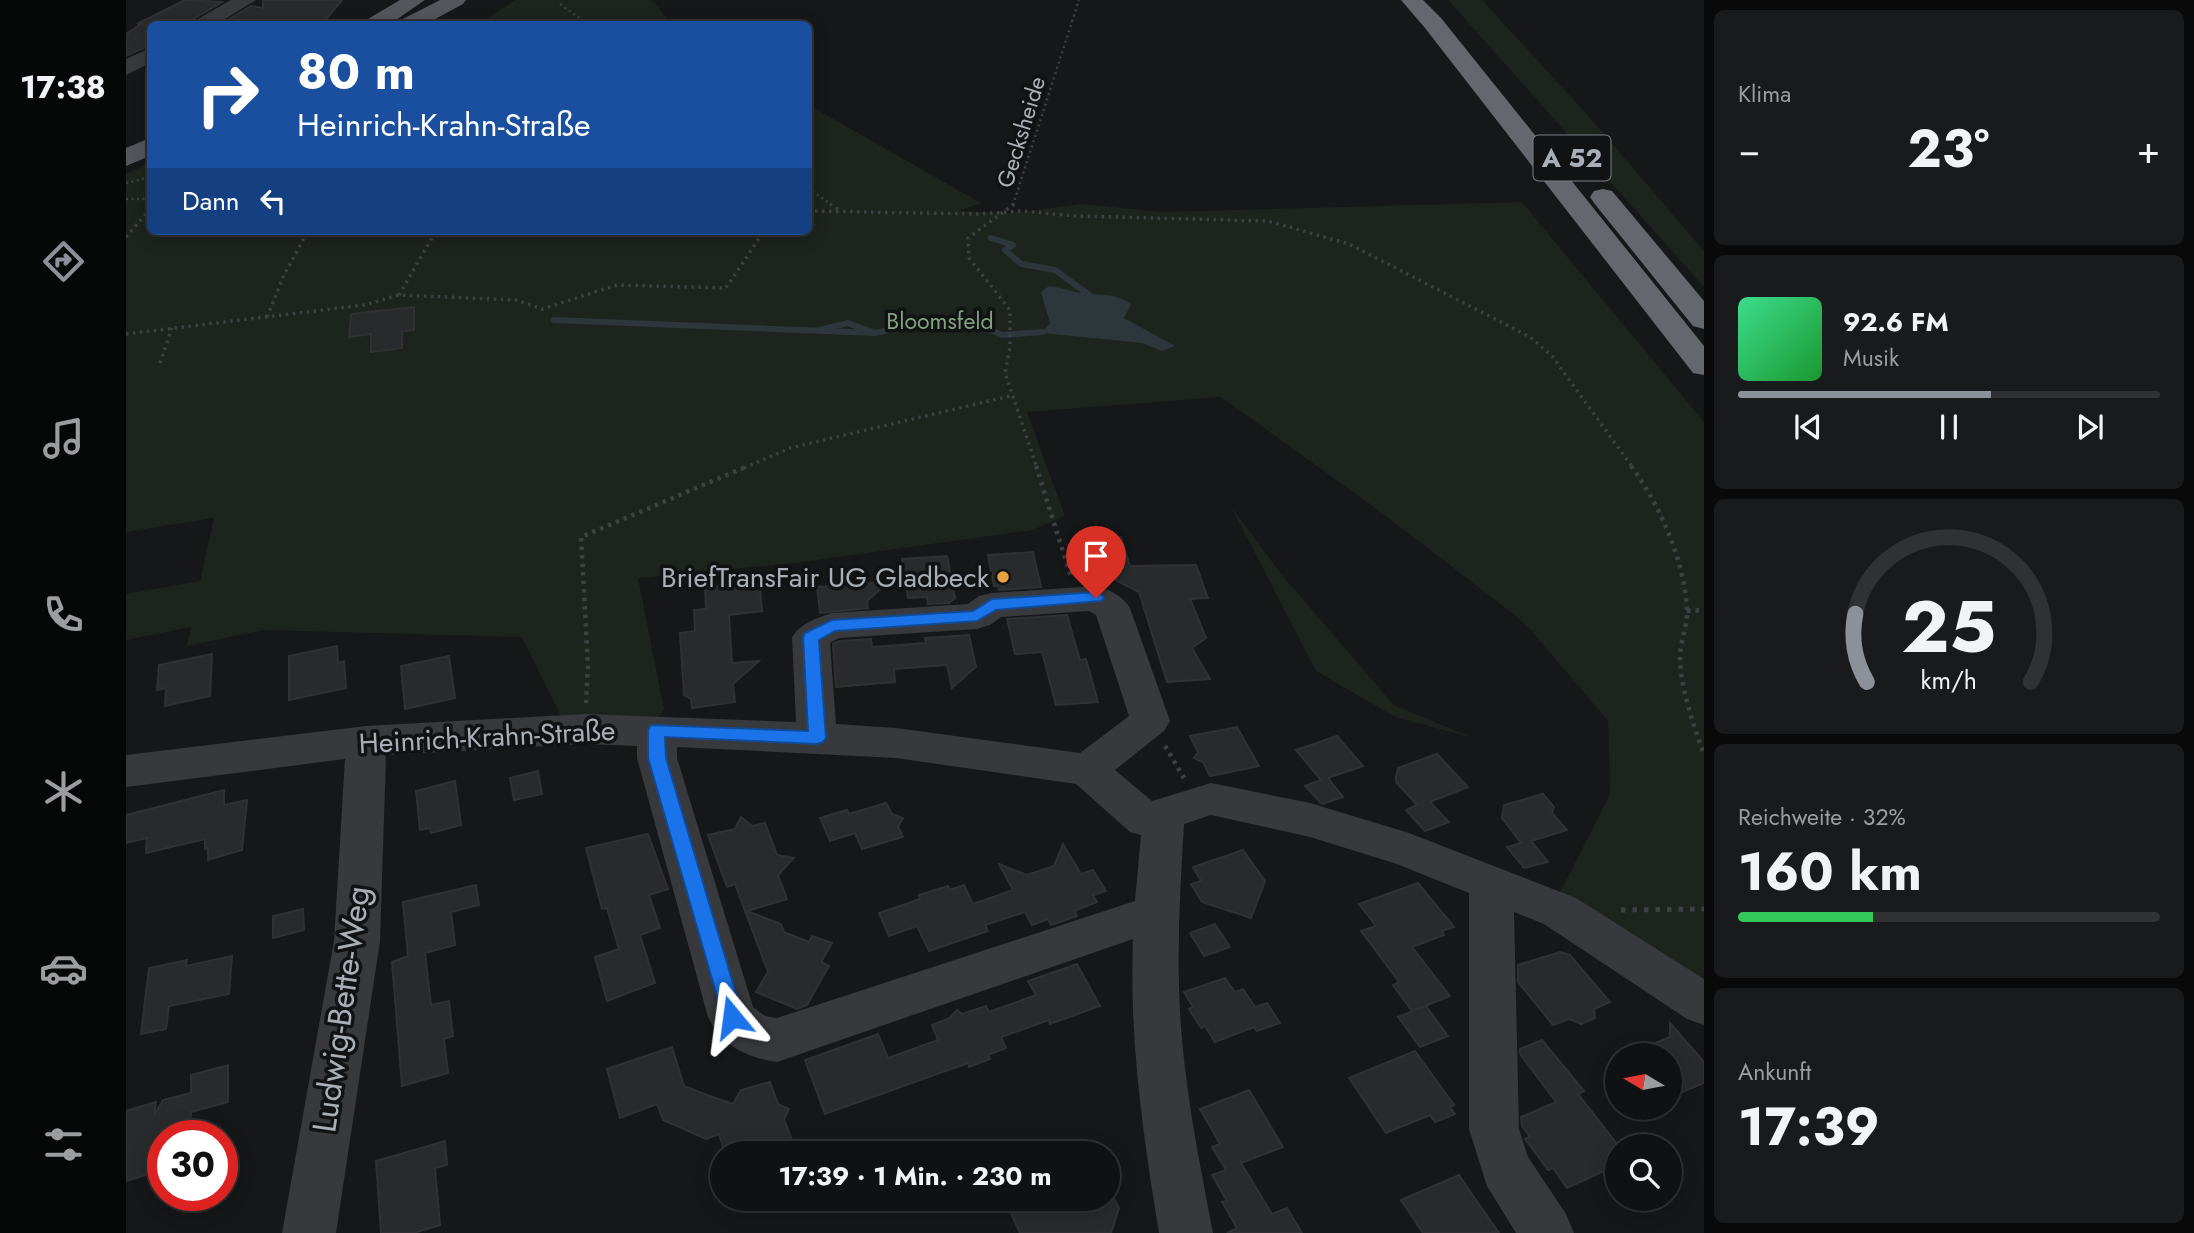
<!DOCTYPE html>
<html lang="de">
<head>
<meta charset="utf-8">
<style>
	:root { --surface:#101112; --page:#191a1b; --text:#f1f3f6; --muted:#9c9d9f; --line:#303132; --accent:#8c9099 }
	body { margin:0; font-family:Jost,sans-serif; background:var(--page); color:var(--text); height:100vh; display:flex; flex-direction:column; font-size:26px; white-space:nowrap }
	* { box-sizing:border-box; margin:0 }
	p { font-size:23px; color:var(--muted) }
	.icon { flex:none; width:38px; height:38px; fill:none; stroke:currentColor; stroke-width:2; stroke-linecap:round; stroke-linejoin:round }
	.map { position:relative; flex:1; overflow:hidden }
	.details { display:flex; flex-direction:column; gap:10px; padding:10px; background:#09090a; width:490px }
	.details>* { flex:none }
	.top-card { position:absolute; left:21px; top:21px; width:665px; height:214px; border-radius:10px; box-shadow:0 4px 18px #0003,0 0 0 2px var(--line); background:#1a4fa0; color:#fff; overflow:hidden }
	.needle { width:46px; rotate:280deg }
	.fabs { position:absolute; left:1479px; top:1043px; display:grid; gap:14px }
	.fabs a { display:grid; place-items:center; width:77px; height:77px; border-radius:50%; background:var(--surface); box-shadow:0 4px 18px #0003,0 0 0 2px var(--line); font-size:35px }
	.speed { position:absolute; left:21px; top:1120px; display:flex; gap:14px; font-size:35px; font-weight:700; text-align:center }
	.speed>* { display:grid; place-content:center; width:91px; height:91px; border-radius:50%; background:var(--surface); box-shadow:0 4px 18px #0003,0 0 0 2px var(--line); line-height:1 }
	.speed .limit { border:10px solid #d22; background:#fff; color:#111 }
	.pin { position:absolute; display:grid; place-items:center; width:60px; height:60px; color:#fff; margin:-72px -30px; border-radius:50% 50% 50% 0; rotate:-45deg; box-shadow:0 0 7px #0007 }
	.pin .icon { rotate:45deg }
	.me { position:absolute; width:77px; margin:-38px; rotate:344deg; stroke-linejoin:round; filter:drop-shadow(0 0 5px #0008) }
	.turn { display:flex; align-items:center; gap:24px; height:147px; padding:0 35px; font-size:32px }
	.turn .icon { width:91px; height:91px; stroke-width:2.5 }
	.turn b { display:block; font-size:49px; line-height:60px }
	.then { display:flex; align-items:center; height:66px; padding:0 35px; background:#0003; gap:14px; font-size:26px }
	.big { font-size:52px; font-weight:700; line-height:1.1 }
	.details .widget { flex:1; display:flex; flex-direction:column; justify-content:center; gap:10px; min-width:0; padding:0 24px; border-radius:10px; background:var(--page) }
	.details .dial { align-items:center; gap:0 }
	.dial svg { height:182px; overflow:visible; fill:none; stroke:var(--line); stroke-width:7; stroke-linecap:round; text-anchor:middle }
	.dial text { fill:var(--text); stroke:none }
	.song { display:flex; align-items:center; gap:21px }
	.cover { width:84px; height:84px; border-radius:10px; background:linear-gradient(135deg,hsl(150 70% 55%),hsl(130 70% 35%)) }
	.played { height:7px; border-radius:4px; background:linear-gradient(90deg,var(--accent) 60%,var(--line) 60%) }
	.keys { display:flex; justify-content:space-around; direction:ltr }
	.heat { display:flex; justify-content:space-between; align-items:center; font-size:38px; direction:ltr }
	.charge { height:10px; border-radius:5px; background:linear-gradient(90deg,#34c759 32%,var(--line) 0) }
	.trip { position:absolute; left:584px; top:1141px; width:410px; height:70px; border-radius:35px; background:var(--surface); box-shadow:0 4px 18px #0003,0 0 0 2px var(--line); font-weight:700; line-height:70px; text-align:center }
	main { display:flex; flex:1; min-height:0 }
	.menu { display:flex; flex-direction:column; width:126px; justify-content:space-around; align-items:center; background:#060707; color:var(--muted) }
	.menu .icon { width:49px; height:49px }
	.menu .selected { color:var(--accent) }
	.menu b { font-size:32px; color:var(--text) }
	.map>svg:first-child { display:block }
</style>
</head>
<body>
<main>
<nav class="menu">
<b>17:38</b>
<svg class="icon selected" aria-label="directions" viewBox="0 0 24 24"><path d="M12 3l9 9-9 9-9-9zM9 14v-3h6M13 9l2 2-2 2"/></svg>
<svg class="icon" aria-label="music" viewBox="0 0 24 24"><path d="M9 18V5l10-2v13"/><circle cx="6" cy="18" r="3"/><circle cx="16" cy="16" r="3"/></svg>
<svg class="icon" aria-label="phone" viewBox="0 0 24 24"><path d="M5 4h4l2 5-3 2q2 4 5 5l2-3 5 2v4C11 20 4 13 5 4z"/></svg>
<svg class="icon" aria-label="climate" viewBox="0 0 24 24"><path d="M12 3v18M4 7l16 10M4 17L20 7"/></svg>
<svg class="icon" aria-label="car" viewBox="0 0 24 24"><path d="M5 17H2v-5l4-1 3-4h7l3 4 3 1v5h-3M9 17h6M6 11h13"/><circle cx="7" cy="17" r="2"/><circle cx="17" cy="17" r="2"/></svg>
<svg class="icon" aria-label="filters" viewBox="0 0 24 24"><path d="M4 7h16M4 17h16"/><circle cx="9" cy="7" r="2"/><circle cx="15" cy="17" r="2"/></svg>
</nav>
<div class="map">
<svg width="1578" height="1233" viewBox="0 0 1578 1233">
	<rect width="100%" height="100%" fill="#161718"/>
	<!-- green -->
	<g fill="#1d231d">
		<polygon points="389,0 526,0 546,24 352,24"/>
		<polygon points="1322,0 1356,0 1467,121 1578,251 1578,287"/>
		<polygon points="683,105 855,203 833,211 885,213 956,204 1035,212 1396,202 1578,422 1578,989 1432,896 1484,794 1482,721 1403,628 1386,613 1252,510 1095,397 901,412 939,516 907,530 669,563 512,578 538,709 532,718 434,715 396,637 137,630 61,646 65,627 0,640 0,594 74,581 88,518 0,532 0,174 24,163 24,231 682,231"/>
		<polygon points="1104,505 1155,574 1268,705 1347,738 1269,717 1190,671"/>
	</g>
	<!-- water -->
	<path fill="#2d363b" d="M 923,286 C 935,287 945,292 956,293 C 977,296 987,292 1005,304 L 998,318 L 1049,346 L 1036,351 L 1016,343 L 916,333 L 924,323 L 915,292 Z"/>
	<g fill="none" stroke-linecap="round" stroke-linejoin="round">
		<!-- stream -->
		<g stroke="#2d363b" stroke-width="6">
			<polyline points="865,238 887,245 879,250 895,264 929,270 962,294"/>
			<polyline points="428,320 749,333 802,321 867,331 876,335 917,332"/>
			<polyline points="693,330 722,323 749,333"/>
		</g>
	</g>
	<!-- building -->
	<g fill="#292a2c" stroke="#313134" stroke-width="2">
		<polygon points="59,0 96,2 69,18 65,24 24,24 24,45 0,56 0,34 15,24 11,24"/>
		<polygon points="137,0 216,0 198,22 192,24 95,24 125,6 137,8"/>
		<polygon points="288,307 288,330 276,331 276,348 245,352 245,334 223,337 225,314"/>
		<polygon points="995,537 1004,566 1070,565 1082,598 1064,599 1080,638 1066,648 1084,679 1041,682 1013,592 982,576 965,573 961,570 955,548 961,547 959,539"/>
		<polygon points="907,552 915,587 873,590 872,586 868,586 862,555"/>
		<polygon points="821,556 829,598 823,603 802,604 801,597 782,598 776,559"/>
		<polygon points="628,580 634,589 636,611 603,615 606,663 633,661 607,684 609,702 566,708 565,699 558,695 554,633 569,631 568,610 580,609 579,588"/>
		<polygon points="762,582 741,601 742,608 694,613 691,587"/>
		<polygon points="941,615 954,660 960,659 972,702 930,705 916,652 889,654 881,619"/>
		<polygon points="843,635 850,667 826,688 821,665 768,669 769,682 710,687 707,644 714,641 745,639 746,647 800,643 799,638"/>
		<polygon points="211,646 212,663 218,661 220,688 163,700 163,656"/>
		<polygon points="86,654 84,696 39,706 40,688 31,690 33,665"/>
		<polygon points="323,656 329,698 279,709 275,666"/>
		<polygon points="1111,727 1133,766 1084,776 1077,762 1068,758 1072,752 1064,736"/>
		<polygon points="1211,736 1237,766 1202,778 1217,797 1196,804 1179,786 1195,780 1170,750"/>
		<polygon points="1311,754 1342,787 1304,802 1323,822 1299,831 1280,810 1291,805 1270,782 1270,777 1272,768"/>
		<polygon points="412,771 416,794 388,800 384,778"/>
		<polygon points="329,781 335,825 305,833 304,828 294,830 290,791"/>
		<polygon points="98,790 98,805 121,800 116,850 82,860 82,848 79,849 79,839 20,853 21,838 0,843 0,815"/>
		<polygon points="1417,794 1428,807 1426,813 1441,830 1405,841 1422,862 1398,868 1381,847 1395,843 1376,818 1378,805"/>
		<polygon points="760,803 766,814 777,818 772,827 777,837 736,849 729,833 704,841 694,818 721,810 723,814"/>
		<polygon points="615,817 626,826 639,823 651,855 668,858 652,875 661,899 621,911 655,924 658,932 683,942 686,936 706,943 695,962 703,966 681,1005 671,1009 630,992 642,972 609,884 601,887 582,835 609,829"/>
		<polygon points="522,834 542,889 523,895 534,928 514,935 529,983 481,1001 469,957 493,949 481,908 476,909 460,848"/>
		<polygon points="937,844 955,874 967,870 980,891 967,895 971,902 948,911 951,916 925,925 922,919 906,925 899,912 859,925 862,931 803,951 791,926 763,936 753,913 794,899 793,895 822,886 824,890 838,885 847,904 887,890 873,864 901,875 928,866"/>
		<polygon points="1117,850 1139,881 1125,918 1076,902 1065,884 1075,881 1067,867"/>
		<polygon points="1292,883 1328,927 1316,931 1318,935 1286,947 1324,996 1286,1011 1267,985 1273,982 1235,931 1250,926 1233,904"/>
		<polygon points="350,885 353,905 325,912 329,945 299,953 305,1005 323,1001 327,1036 318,1039 322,1073 276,1086 266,962 282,956 277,902"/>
		<polygon points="177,909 178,930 147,938 147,916"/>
		<polygon points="1089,924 1104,947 1078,956 1064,933"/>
		<polygon points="1434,952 1444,955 1484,1002 1468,1009 1469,1018 1455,1024 1443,1019 1427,1025 1392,982 1392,965"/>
		<polygon points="106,956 103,994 43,1006 40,1029 15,1034 23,968 61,960 60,966"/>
		<polygon points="951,964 974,1006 924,1024 923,1020 875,1037 880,1048 862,1055 864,1059 843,1067 842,1063 699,1114 679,1060 752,1034 762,1058 812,1040 806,1025 824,1018 831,1010 836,1014 860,1006 863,1012 910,995 902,981"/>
		<polygon points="1099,978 1109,992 1117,989 1129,1007 1141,1003 1154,1023 1131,1031 1128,1027 1089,1042 1079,1026 1075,1028 1063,1009 1067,1007 1058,992"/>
		<polygon points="1300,1006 1322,1036 1294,1047 1272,1017"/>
		<polygon points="1544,1023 1578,1062 1578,1083 1544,1097 1544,1055 1500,1055 1544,1037"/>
		<polygon points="1416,1040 1458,1091 1452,1094 1491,1144 1491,1165 1441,1188 1427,1168 1422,1170 1411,1155 1399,1139 1404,1137 1396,1126 1395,1117 1430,1102 1394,1054 1394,1049"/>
		<polygon points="546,1047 558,1086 581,1095 607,1104 615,1090 644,1082 652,1104 663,1109 658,1119 668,1146 651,1153 599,1153 593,1134 580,1139 537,1120 531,1104 494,1118 481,1069"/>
		<polygon points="1289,1051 1328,1105 1324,1107 1329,1114 1309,1122 1304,1115 1260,1133 1223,1078"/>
		<polygon points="102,1065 102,1102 65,1112 64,1136 37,1136 37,1170 0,1181 0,1111 30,1102 28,1116 37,1100 65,1093 65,1075"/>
		<polygon points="1123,1090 1157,1147 1115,1163 1146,1214 1161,1208 1176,1233 1101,1233 1111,1228 1096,1202 1101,1201 1086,1175 1100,1170 1086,1147 1094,1144 1074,1109"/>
		<polygon points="319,1141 321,1165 309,1168 314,1225 288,1233 255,1233 250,1161"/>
		<polygon points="1333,1175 1350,1200 1373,1233 1297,1233 1275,1200"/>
		<polygon points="902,1199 988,1199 993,1208 985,1233 894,1233 884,1211 905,1204"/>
	</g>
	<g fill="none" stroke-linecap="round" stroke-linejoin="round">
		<!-- path-far3 -->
		<g stroke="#3e4044" stroke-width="2.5" stroke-dasharray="2 3.5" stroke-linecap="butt">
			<polyline points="434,4 462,24"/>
			<polyline points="0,183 24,177"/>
			<polyline points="682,188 706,205"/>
			<polyline points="0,199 24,199"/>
			<polyline points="887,205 953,0"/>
		</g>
		<!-- path-far2 -->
		<g stroke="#3e4044" stroke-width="3.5" stroke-dasharray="2.5 4.5" stroke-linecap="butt">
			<polyline points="704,204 714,211"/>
			<polyline points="888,204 842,238 843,258 884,310 884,347 879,373 911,468"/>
			<polyline points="682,211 851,214 896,211 949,216 1142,221 1223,244 1404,337 1426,356 1507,468"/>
			<polyline points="0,237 24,209"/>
			<polyline points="273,295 310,231"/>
			<polyline points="141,317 158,275 182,231"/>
			<polyline points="0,334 238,305 273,295 390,300 416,309 491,285 600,288 638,231"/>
			<polyline points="34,363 46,328"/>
			<polyline points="618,468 664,448 888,395"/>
		</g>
		<!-- path-far1 -->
		<g stroke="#3e4044" stroke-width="4.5" stroke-dasharray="3.5 5" stroke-linecap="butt">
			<polyline points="910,466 945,577"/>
			<path d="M 1505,466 C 1534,505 1558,560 1561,609 C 1562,625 1554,641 1554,657 C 1554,687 1568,726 1578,755"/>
			<polyline points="1561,611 1578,610"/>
			<polyline points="460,703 462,666 455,537 622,466"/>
			<polyline points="1039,746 1058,778"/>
		</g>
		<!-- path -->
		<polyline stroke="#3e4044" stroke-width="5" stroke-dasharray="4.5 7" stroke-linecap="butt" points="1495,910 1578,909"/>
		<!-- minor -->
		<g fill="#38393d" fill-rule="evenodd">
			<polygon points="105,0 130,0 91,24 67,24 70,20"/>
			<polygon points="24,48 24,63 0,75 0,59"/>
			<path d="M 970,586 C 984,590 996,595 1004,608 L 1044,721 L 1038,731 L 989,770 L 1026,801 L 1085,783 L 1184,803 L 1283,833 L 1450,898 L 1578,979 L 1578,1025 L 1561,1019 L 1418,924 L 1388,912 L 1393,1129 L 1402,1157 L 1440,1214 L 1448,1233 L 1390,1233 L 1361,1186 L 1343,1129 L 1343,893 L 1271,864 L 1184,837 L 1085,815 L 1058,824 C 1054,891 1050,959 1055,1027 C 1060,1096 1074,1165 1087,1233 L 1033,1233 C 1017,1135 1003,1039 1007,939 L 651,1062 C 620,1057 596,1046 582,1017 L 511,758 L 511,746 L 459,744 L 260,755 L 254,941 L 210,1233 L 156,1233 L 208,941 L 219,759 L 0,787 L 0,755 L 240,726 L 459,714 L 670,722 L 666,637 C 675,623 690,618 706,613 L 842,604 L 853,596 L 866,593 ZM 963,611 L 970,615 L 1003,716 L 954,753 L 770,728 L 710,724 L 704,643 L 713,638 L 851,629 L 864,625 L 875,617 ZM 551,747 L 770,758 L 950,784 L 1004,832 L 1015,835 L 1009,901 L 651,1018 L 639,1016 L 627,1007 L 551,758 Z"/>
		</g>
		<!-- major -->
		<g fill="#54565c" fill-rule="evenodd">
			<polygon points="274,0 299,0 264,24 240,24 242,19"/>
			<polygon points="314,0 340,0 337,4 300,24 274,24 277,19"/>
			<polygon points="24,138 24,156 0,166 0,148"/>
		</g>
		<!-- highway -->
		<g fill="#64676e" fill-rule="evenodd">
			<polygon points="1275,0 1297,0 1315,18 1578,346 1578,375 1567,373 1299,28"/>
			<polygon points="1477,189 1486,191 1578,301 1578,329 1567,326 1468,203 1464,197 1468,191"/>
		</g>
	</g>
	<!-- route -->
	<polygon fill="#1a73e8" stroke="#114b97" stroke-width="2" points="970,592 975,594 978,598 975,601 870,610 851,621 709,631 693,640 700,738 697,742 691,744 539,737 540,758 617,1017 614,1024 606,1026 599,1024 522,758 522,730 525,725 682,731 677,637 679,633 706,620 847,611 866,599"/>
	<!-- markers -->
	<circle fill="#e7a13f" stroke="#111213" stroke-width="2.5" cx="877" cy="577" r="7"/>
	<g text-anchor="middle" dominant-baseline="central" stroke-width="7" stroke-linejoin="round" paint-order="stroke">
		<!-- far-street labels -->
		<g font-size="23" fill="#a9afb7" stroke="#111213">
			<text transform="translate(895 132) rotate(-73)">Gecksheide</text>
		</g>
		<!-- far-park labels -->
		<g font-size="23" fill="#82a181" stroke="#111213">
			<text x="814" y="321">Bloomsfeld</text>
		</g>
		<!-- shield labels -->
		<rect fill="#111213" stroke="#7b8086" stroke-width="2" x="1407.5" y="135.5" width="77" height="45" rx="5"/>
		<g font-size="26" font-weight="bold" fill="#a9afb7">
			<text x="1446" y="158">A 52</text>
		</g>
		<!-- poi labels -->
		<g font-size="28" fill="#a9afb7" stroke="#111213" text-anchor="end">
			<text x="863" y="577">BriefTransFair UG Gladbeck</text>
		</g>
		<!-- street labels -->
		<g font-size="28" fill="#a9afb7" stroke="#111213">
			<text transform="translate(361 737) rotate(-3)">Heinrich-Krahn-Straße</text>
		</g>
		<!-- near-street labels -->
		<g font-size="33" fill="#a9afb7" stroke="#111213">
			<text transform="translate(215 1009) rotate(-82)">Ludwig-Bette-Weg</text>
		</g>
	</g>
</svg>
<div class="fabs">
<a><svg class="needle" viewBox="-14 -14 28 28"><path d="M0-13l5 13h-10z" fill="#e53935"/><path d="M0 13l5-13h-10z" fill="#9c9d9f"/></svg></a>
<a><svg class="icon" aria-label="search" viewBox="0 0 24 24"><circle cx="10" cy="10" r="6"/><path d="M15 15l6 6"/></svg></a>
</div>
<div class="speed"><div class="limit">30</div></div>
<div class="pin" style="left:970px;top:598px;background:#d93025"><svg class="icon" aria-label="arrive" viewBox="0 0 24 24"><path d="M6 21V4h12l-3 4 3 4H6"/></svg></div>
<svg class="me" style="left:606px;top:1017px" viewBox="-20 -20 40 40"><path d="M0-17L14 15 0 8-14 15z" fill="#1a73e8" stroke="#fff" stroke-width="4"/></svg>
<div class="trip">17:39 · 1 Min. · 230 m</div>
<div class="top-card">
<div class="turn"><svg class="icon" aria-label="right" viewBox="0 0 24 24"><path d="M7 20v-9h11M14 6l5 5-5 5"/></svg><div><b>80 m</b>Heinrich-Krahn-Straße</div></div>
<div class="then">Dann<svg class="icon" aria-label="left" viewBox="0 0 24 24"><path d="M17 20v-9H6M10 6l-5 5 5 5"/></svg></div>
</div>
</div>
<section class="details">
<div class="widget"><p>Klima</p>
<div class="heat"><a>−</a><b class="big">23°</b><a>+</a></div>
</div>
<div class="widget">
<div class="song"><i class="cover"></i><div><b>92.6 FM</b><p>Musik</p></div></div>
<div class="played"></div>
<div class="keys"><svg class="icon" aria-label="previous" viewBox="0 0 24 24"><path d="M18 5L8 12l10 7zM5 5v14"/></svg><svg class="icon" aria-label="pause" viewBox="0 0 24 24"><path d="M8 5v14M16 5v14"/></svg><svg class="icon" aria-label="next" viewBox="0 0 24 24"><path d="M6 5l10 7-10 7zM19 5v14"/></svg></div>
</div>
<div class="widget dial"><svg viewBox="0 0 100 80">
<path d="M14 69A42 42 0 1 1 86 69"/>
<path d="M14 69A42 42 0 0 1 9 39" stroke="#8c9099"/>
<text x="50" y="56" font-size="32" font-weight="700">25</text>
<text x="50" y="72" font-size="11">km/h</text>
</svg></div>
<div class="widget"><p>Reichweite · 32%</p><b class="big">160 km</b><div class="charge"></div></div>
<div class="widget"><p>Ankunft</p><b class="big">17:39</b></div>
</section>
</main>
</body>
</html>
